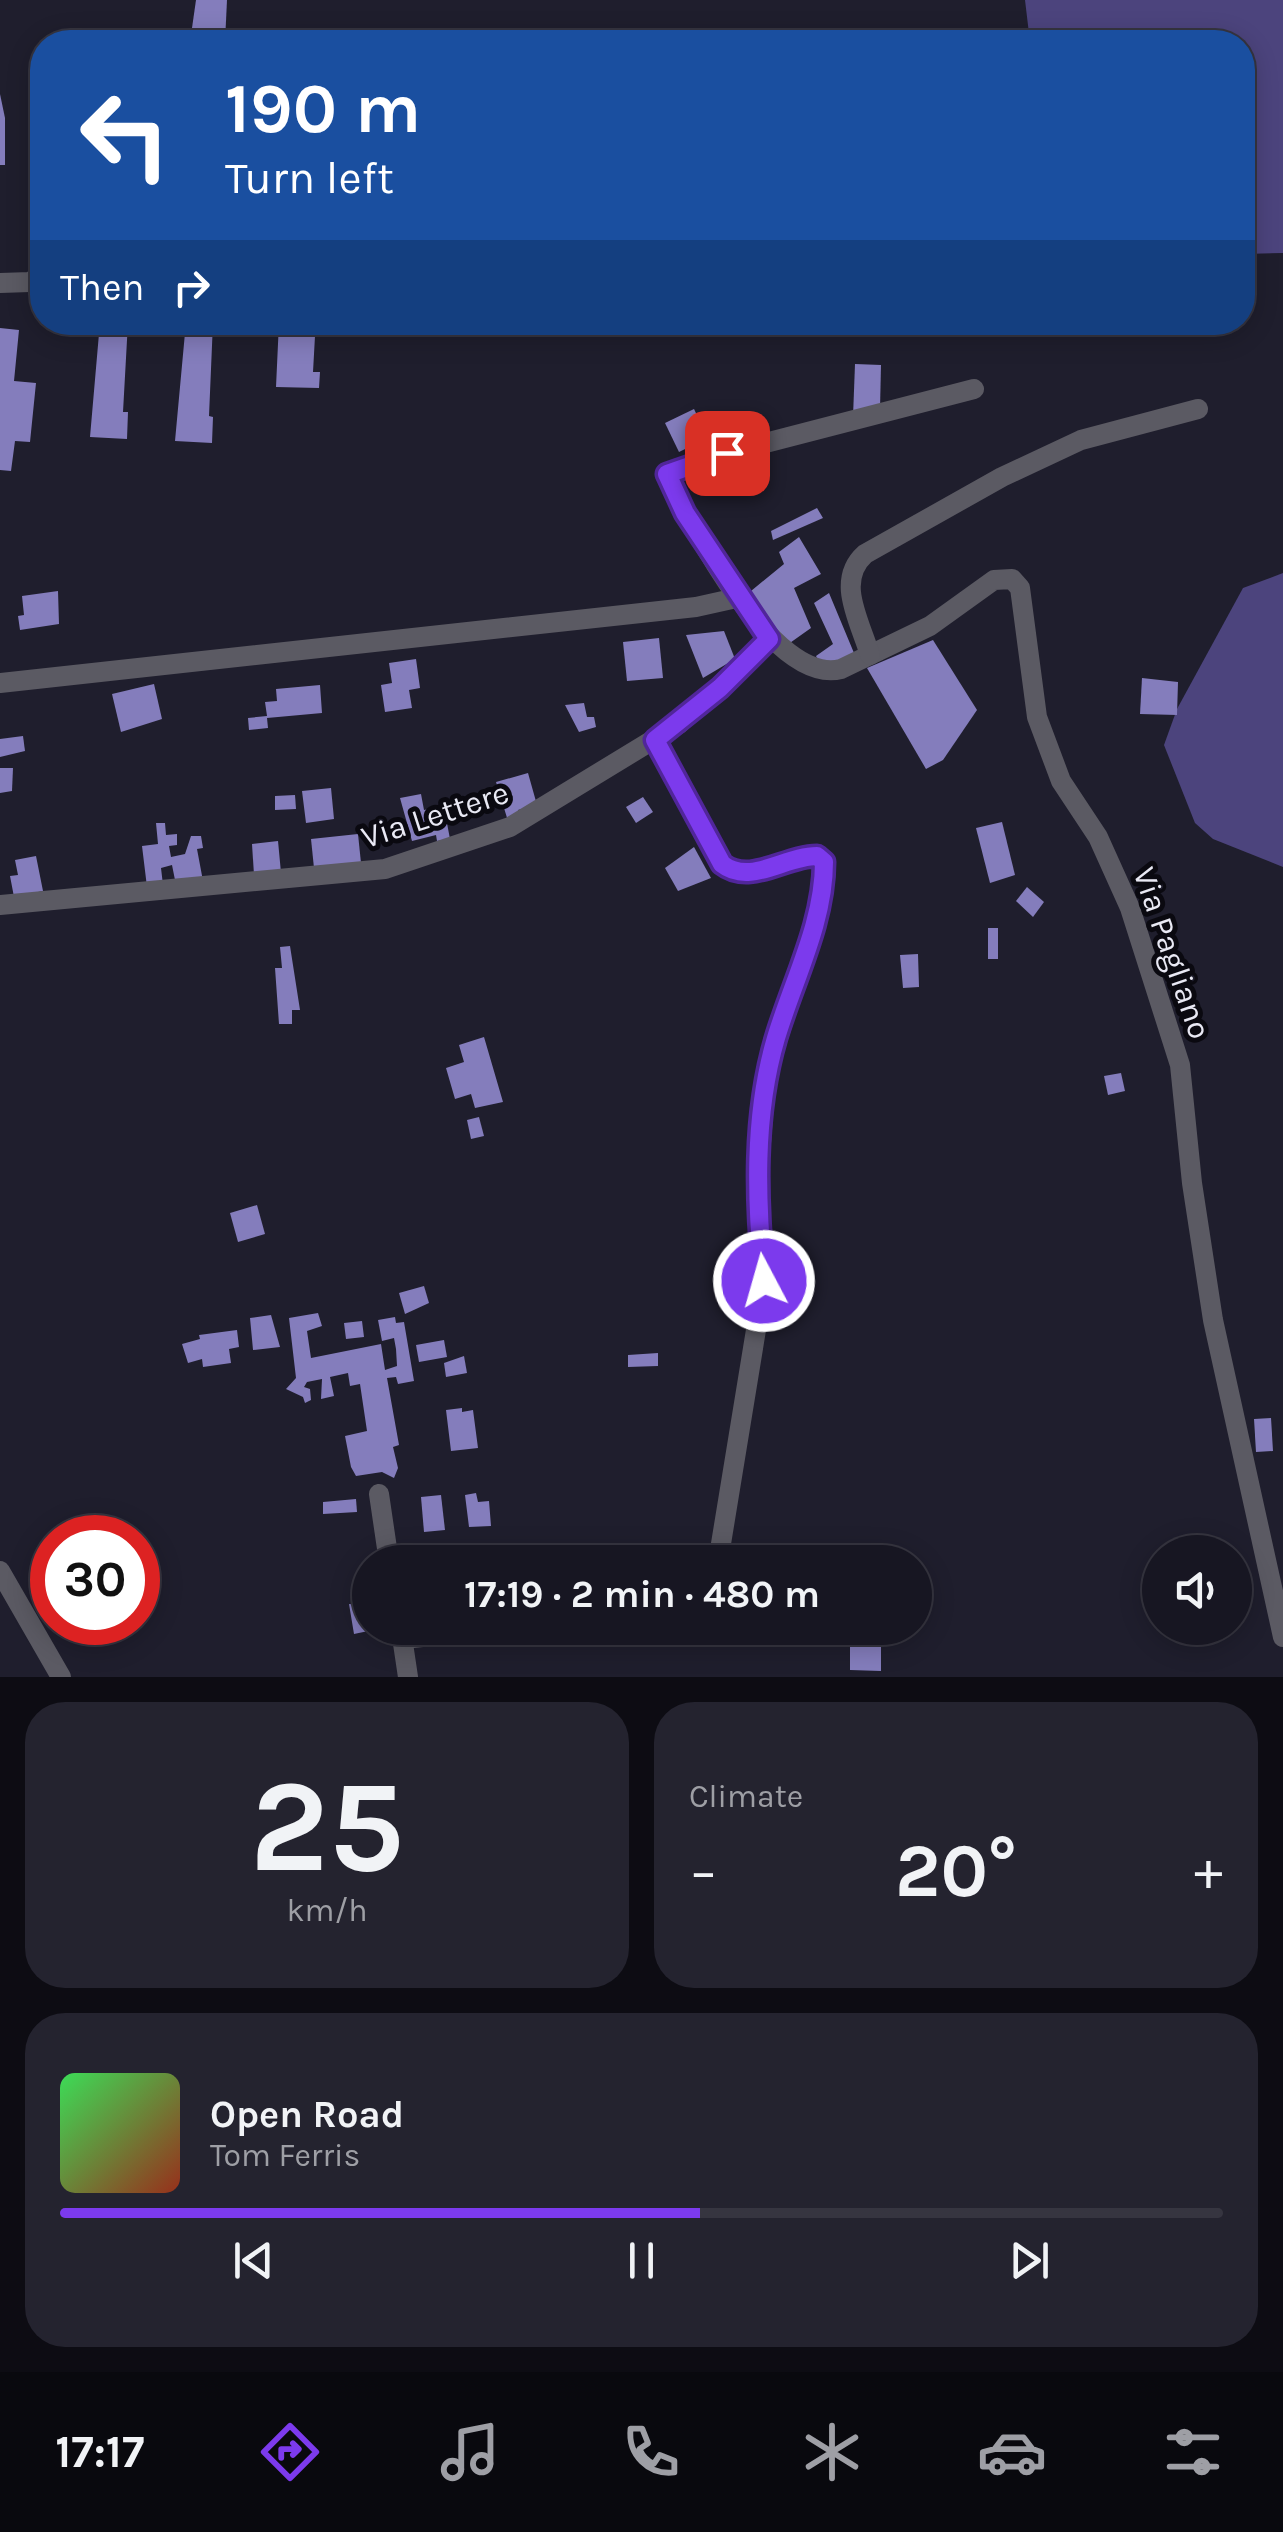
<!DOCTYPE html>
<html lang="en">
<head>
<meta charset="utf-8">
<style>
	:root { --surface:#171622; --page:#24232f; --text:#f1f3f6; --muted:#9e9fa5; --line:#363540; --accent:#7c3aed }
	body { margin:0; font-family:Karla,sans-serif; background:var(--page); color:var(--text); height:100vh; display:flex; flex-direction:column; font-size:38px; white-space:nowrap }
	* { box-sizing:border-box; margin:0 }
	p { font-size:32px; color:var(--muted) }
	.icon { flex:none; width:55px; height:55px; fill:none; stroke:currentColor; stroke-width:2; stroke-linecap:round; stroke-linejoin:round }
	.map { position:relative; height:1677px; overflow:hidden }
	.side { display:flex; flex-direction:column; gap:25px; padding:25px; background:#0d0c13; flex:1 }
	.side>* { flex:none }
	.banner { position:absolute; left:30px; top:30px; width:1225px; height:305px; border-radius:40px; box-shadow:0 5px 25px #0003,0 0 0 2px var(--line); background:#1a4fa0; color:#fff; overflow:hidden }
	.controls { position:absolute; left:1142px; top:1535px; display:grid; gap:20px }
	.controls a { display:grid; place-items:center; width:110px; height:110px; border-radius:50%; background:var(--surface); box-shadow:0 5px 25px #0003,0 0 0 2px var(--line); font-size:50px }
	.speed { position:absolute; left:30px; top:1515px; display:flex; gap:20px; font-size:50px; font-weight:700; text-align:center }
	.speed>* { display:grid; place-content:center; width:130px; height:130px; border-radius:50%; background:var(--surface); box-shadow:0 5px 25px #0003,0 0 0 2px var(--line); line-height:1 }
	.speed .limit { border:15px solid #d22; background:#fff; color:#111 }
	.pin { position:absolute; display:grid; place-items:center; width:85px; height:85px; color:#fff; margin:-42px; border-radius:20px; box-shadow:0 5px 15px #0006 }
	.me { position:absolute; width:110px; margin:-55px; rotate:354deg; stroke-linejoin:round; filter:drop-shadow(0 0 8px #0008) }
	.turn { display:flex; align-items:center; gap:35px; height:210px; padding:0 30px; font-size:45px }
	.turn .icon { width:130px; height:130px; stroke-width:2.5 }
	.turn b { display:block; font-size:70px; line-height:85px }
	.then { display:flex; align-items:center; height:95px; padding:0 30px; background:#0003; gap:20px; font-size:38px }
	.big { font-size:75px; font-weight:700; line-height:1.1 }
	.side .tile { flex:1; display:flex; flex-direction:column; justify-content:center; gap:15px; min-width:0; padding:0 35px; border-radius:40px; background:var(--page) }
	.side .dial { align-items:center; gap:0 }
	.dial b { font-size:130px; line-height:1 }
	.song { display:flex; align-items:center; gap:30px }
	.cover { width:120px; height:120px; border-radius:15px; background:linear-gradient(135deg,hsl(130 70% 55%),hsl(10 70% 35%)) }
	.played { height:10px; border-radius:5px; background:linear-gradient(90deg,var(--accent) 55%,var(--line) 55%) }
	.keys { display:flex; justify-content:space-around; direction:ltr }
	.heat { display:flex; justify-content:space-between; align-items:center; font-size:55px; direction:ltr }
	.side .tiles { flex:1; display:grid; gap:25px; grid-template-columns:1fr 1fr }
	.tile:last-child { grid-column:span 2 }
	.trip { position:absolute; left:352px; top:1545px; width:580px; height:100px; border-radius:50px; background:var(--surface); box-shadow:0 5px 25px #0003,0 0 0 2px var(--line); font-weight:700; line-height:100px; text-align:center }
	.tabs { display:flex; height:160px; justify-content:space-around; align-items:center; background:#09090e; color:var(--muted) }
	.tabs .icon { width:70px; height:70px }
	.tabs .current { color:var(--accent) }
	.tabs b { font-size:45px; color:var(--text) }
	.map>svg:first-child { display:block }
</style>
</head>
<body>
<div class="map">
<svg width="1283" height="1677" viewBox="0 0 1283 1677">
	<rect width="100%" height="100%" fill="#1f1e2d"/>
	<!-- forest -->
	<g fill="#4c447d">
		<polygon points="1025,0 1283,0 1283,253 1243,254 1242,42 1030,42"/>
		<polygon points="1283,573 1283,867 1213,839 1195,823 1164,745 1177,709 1243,588"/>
	</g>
	<!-- building -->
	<g fill="#847dbc">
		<polygon points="196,0 227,0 225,42 190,42"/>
		<polygon points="0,94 5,118 5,165 0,165"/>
		<polygon points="100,322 128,322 123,412 128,412 127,439 90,437"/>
		<polygon points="186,322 213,322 209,416 213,417 212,443 175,441"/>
		<polygon points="279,322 322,322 321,336 315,336 313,372 320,372 319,388 276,387"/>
		<polygon points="0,328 19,330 14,381 36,383 30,442 15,441 11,471 0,470"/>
		<polygon points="855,364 881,365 880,409 853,417"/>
		<polygon points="694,409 708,438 679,452 665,423"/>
		<polygon points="817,508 823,518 773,540 771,531"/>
		<polygon points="799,537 821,574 794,588 811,628 787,645 751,591 784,564 779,552"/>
		<polygon points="58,591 59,624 20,630 18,616 24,615 22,596"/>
		<polygon points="829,593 854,653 822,668 816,656 833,644 814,603"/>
		<polygon points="724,631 735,659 703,678 686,635"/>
		<polygon points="659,638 663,678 627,681 623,642"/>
		<polygon points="933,640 977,710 943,760 926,769 867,668"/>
		<polygon points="416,659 420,688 409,690 412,708 385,712 381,685 392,683 389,663"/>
		<polygon points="1142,678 1178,682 1177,715 1140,714"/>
		<polygon points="154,684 162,719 121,732 112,694"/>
		<polygon points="320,685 322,713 267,718 268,728 249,730 248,718 267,716 265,702 277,701 276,689"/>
		<polygon points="584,703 587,717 594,717 596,727 579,732 565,705"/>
		<polygon points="23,736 25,751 0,757 0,739"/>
		<polygon points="0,768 13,768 12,791 0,793"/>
		<polygon points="528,773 537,805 518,810 520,818 508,821 496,782"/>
		<polygon points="331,788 334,819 306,823 302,791"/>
		<polygon points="421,794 424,810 438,807 440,819 446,818 450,839 437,841 436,835 412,841 400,798"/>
		<polygon points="295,795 296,809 275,810 275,796"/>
		<polygon points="643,797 653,812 636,823 626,807"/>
		<polygon points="1002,822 1015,875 990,883 976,828"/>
		<polygon points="156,823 165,823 166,835 177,834 177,845 169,846 171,857 185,854 191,836 201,836 203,848 197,849 203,881 176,885 172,865 161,868 163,885 147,887 142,846 158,844"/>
		<polygon points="358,834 361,863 314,868 311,839"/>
		<polygon points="278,841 281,873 254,875 252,844"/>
		<polygon points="694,847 711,878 678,891 665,868"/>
		<polygon points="36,856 43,891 14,897 10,876 18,875 15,860"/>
		<polygon points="1027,887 1044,902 1033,917 1016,901"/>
		<rect x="988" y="928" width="10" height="31"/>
		<polygon points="290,946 300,1010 292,1010 292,1024 279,1024 275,968 282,968 280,947"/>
		<polygon points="918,954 919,987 903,988 900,955"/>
		<polygon points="484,1037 503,1102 475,1108 471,1094 455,1099 446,1068 464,1062 459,1045"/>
		<polygon points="1121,1073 1125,1091 1108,1095 1104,1076"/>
		<polygon points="479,1117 484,1136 471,1139 467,1120"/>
		<polygon points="257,1205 265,1234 238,1242 230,1213"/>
		<polygon points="424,1286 429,1303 405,1314 399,1293"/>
		<polygon points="318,1313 322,1326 307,1331 311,1358 381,1344 385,1370 397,1366 396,1349 394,1338 382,1341 378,1320 395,1317 396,1323 404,1322 414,1381 398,1384 396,1377 387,1378 399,1445 393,1447 398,1468 394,1478 382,1472 356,1476 351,1467 345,1436 367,1431 360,1384 350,1386 348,1373 330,1377 334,1396 321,1399 322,1379 307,1382 304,1387 310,1389 311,1400 305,1403 303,1397 286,1389 296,1378 289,1318"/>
		<polygon points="271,1315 280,1347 253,1350 250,1318"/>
		<polygon points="362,1321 364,1337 346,1339 344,1323"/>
		<polygon points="237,1330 239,1347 229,1349 231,1363 203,1367 202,1359 188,1363 182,1344 200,1339 199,1335"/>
		<polygon points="444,1340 447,1357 419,1362 416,1345"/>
		<polygon points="658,1353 658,1366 628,1367 628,1355"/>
		<polygon points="464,1356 467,1373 446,1377 444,1363"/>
		<polygon points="462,1408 462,1412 473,1410 478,1448 451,1451 446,1410"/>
		<polygon points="1271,1418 1273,1451 1256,1452 1254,1419"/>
		<polygon points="476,1493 478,1502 489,1501 491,1526 469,1527 465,1495"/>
		<polygon points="441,1495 445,1530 424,1532 421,1497"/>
		<polygon points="356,1499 357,1512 323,1514 323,1502"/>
		<polygon points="370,1596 370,1628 378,1629 354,1634 349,1604 362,1605 361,1598"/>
		<polygon points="850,1640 881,1640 881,1671 850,1670"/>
	</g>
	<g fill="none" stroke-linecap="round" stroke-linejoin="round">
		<!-- minor -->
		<g stroke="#5b5a63" stroke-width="20">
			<polyline points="0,283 30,282 42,275"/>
			<path d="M 974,389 L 727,453 L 667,474 C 691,526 774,686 841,669 L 930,626 L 994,580 L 1012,579 L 1020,588 L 1037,717 L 1061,781 L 1098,837 L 1130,908 L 1180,1065 L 1192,1183 L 1213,1320 L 1283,1637"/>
			<path d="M 870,655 C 860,621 835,581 865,554 L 1002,477 L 1081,440 L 1198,409"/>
			<polyline points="0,683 696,607 741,597"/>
			<path d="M 655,740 L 722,864 C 750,886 785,856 817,856 L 824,862 L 819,908 L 766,1076 L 758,1184 L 764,1281 L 718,1562"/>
			<polyline points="0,905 385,869 510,827 679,724 769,639"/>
			<polyline points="379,1494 389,1562"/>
			<polyline points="0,1571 61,1677"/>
			<polyline points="401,1630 408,1677"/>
			<polyline points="403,1639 509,1628"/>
		</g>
	</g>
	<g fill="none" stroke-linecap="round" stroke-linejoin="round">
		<defs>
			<path id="route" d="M 727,453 L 667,474 L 685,513 L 769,639 L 720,688 L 655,740 L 722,864 C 750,886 785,856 817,856 L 824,862 C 824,923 793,981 776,1038 C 753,1116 756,1201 764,1281"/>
		</defs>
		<!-- route casing -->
		<use href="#route" stroke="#51269a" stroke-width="25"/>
		<!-- route -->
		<use href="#route" stroke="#7c3aed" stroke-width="18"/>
	</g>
	<g text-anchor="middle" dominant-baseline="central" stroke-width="10" stroke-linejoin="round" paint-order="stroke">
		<!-- street labels -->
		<g font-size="32" fill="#e9e9f4" stroke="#0a0910">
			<text transform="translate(435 815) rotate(-18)">Via Lettere</text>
			<text transform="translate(1172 953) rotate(71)">Via Pagliano</text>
		</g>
	</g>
</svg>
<div class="controls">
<a><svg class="icon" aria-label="sound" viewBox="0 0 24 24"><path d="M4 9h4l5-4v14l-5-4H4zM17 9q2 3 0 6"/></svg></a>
</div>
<div class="speed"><div class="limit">30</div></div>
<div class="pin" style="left:727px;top:453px;background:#d93025"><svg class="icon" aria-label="arrive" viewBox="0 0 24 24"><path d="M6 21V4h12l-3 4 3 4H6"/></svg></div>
<svg class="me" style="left:764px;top:1281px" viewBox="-20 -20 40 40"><circle r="17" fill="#7c3aed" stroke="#fff" stroke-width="3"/><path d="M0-11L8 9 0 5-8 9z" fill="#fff"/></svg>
<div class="trip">17:19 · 2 min · 480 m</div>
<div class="banner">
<div class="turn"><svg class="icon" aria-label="left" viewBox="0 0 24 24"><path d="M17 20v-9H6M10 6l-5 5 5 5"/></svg><div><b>190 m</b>Turn left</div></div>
<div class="then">Then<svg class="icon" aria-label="right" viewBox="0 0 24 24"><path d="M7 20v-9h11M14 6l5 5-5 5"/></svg></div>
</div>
</div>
<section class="side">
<div class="tiles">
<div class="tile dial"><b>25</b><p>km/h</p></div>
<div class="tile"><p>Climate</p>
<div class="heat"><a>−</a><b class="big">20°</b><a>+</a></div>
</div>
<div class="tile">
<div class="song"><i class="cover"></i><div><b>Open Road</b><p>Tom Ferris</p></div></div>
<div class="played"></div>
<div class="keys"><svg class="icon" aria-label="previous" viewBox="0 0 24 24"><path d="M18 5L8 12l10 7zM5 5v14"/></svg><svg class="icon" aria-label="pause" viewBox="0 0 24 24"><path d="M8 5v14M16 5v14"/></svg><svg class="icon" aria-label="next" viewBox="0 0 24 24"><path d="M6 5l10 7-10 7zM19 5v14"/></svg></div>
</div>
</div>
</section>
<nav class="tabs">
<b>17:17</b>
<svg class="icon current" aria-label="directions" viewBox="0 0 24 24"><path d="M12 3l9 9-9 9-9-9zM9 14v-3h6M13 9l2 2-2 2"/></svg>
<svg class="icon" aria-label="music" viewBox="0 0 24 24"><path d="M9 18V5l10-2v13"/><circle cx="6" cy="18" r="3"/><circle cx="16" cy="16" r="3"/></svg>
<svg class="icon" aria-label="phone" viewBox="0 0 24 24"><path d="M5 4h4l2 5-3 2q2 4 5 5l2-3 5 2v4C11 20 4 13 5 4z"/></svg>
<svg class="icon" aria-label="climate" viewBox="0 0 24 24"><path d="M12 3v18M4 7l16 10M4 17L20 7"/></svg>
<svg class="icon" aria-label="car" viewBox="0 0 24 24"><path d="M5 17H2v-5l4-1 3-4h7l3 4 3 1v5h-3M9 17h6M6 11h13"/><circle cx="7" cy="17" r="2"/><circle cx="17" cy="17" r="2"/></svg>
<svg class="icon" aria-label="filters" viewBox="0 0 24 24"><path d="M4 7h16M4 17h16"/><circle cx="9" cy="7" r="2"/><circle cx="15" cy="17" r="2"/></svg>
</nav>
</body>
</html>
